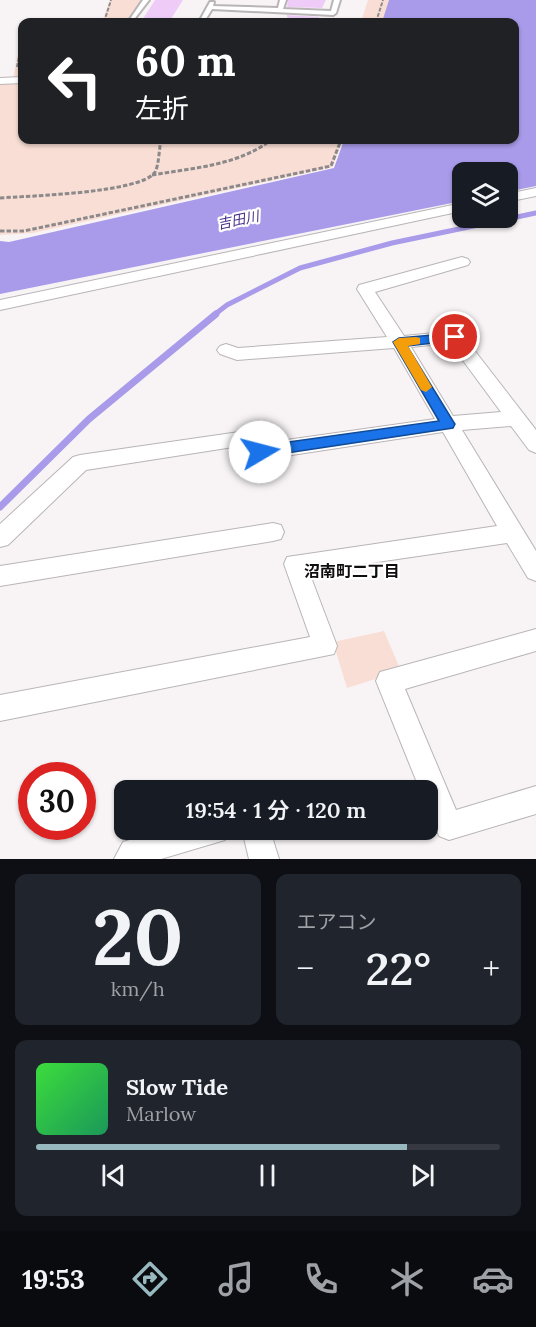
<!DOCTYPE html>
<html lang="ja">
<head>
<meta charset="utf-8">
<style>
	:root { --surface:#171b24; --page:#20242c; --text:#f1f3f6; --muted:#9ea1a6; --line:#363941; --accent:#96b8be }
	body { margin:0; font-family:Lora,"Noto Sans JP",serif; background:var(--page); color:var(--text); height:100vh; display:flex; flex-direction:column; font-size:22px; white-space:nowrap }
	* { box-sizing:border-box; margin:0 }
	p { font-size:20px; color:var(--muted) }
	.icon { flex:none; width:33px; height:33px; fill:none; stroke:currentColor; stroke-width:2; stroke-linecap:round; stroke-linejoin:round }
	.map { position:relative; height:859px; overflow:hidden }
	.sheet { display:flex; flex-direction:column; gap:15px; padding:15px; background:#0d0f14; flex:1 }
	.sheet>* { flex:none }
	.hud { position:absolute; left:18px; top:18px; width:501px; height:126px; border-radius:12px; box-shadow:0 2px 4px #0004; background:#202124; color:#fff; overflow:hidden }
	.controls { position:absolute; left:452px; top:162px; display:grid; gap:12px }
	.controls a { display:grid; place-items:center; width:66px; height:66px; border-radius:12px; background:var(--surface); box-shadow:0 2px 4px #0004; font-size:30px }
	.speed { position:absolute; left:18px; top:762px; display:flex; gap:12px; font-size:30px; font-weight:700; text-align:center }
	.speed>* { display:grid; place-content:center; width:78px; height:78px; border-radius:50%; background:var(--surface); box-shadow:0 2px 4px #0004; line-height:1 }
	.speed .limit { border:9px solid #d22; background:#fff; color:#111 }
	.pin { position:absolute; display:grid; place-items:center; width:51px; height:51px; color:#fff; margin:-26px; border:3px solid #fff; border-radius:50%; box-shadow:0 2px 6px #0007 }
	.me { position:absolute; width:66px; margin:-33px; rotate:82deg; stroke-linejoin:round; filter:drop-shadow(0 0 4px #0008) }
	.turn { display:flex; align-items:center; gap:21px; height:126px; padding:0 18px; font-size:27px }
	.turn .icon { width:78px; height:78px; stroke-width:2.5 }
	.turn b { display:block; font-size:42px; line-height:51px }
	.big { font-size:45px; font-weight:600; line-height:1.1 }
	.sheet .card { flex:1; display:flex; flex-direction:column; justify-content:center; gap:9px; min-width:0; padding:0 21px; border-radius:12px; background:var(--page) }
	.sheet .dial { align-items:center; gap:0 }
	.dial b { font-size:78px; line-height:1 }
	.song { display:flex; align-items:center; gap:18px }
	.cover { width:72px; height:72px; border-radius:9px; background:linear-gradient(135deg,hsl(120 70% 55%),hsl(150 70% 35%)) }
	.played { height:6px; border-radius:3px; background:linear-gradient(90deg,var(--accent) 80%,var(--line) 80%) }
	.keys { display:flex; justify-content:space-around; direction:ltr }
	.heat { display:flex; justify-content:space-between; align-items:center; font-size:33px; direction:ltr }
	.sheet .tiles { flex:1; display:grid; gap:15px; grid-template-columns:1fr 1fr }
	.card:last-child { grid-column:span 2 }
	.trip { position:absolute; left:114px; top:780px; width:324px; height:60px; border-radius:12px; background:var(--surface); box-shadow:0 2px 4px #0004; font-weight:600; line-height:60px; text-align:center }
	.dock { display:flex; height:96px; justify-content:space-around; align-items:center; background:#090b0e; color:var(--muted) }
	.dock .icon { width:42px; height:42px }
	.dock .current { color:var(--accent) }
	.dock b { font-size:27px; color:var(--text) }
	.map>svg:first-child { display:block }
</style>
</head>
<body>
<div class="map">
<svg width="536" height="859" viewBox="0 0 536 859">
	<rect width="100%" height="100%" fill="#f8f4f6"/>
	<!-- green -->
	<g fill="#f9ded5">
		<polygon points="110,0 141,0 128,22 102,22"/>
		<polygon points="368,0 390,0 384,22 361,22"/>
		<polygon points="21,40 22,140 342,140 333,167 33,233 0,235 0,79 13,78"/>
		<polygon points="384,631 401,671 347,688 333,642"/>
	</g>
	<!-- water -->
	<polygon fill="#a99bea" points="389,0 536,0 536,186 507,192 507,172 462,172 462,201 0,294 0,241 9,242 334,168 344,140 514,140 514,22 382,22"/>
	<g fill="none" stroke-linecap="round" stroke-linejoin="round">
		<!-- stream-far1 -->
		<polyline stroke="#a99bea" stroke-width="5" points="214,315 227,305 300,268 392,243 536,213"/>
		<!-- stream -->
		<polyline stroke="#a99bea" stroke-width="7" points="0,507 89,419 216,314"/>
	</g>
	<!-- building -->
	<g fill="#eeccf7">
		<polygon points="155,0 183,0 169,22 141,22"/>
		<polygon points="288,0 326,0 322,8 287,7"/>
		<polygon points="287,15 319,17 316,22 288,22"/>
	</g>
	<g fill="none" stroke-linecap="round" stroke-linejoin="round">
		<defs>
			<g id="service">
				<polygon points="143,0 149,0 132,22 128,22"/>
				<polygon points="280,0 286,0 283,9 331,11 334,0 340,0 336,13 333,15 212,9 204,22 199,22 210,2 214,2 213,6 278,8"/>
			</g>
			<g id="minor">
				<polygon points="22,77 22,83 0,84 0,78"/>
				<polygon points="536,188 536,196 507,202 507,194"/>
				<polygon points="462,203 462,211 0,310 0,300"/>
				<path d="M 462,257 L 468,259 L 470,262 L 468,265 L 375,292 L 404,336 L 455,331 L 461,333 L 536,430 L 536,453 L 529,450 L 511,426 L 462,430 L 536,551 L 536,581 L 528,578 L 507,543 L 309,572 L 337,646 L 334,654 L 0,721 L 0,695 L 310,637 L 284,564 L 287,557 L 497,526 L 443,432 L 259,460 L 252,457 L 246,445 L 86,470 L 8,545 L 0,547 L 0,524 L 73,457 L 80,455 L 253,430 L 260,432 L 265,443 L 435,419 L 394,348 L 237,360 L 220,354 L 217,350 L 220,346 L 226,344 L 238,348 L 387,337 L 357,289 L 359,285 ZM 450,343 L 501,412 L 453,416 L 411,347 Z"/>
				<polygon points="273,523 281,525 284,532 281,539 273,541 0,586 0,566"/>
				<polygon points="536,629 536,651 405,689 456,810 536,786 536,814 449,840 439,836 428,808 428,790 420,790 376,681 380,672"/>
				<polygon points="163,830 229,830 225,840 161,859 114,859 123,842"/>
				<polygon points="242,830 270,830 279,859 249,859"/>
			</g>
		</defs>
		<!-- service casing -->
		<use href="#service" stroke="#b9b5b7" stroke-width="4"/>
		<!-- minor casing -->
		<use href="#minor" stroke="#b9b5b7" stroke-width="2"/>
		<!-- path-far1 -->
		<g stroke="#8c898a" stroke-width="2" stroke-dasharray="4 1.5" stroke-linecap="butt">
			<polyline points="104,22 111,0"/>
			<polyline points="376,22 383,0"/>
			<polyline points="17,67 22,41"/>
		</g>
		<!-- path -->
		<g stroke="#8c898a" stroke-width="3" stroke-dasharray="4.5 2" stroke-linecap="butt">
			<path d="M 152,175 C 192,168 237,166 271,140"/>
			<path d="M 0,198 C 27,196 142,193 155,172 C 159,165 159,149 161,140"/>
			<polyline points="0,231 24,231 331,166 341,140"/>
		</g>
		<!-- service -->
		<use href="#service" fill="#fff" fill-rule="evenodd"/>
		<!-- minor -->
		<use href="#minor" fill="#fff" fill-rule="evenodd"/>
	</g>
	<!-- route -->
	<polygon fill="#1a73e8" stroke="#114b97" stroke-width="1.5" points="455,333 461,337 460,340 407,346 453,421 455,424 453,428 260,457 255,456 252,452 255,448 260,446 439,421 393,342 399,338"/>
	<!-- slow -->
	<polygon fill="#f59e0b" points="416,337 420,338 420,344 408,346 432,387 426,392 421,390 393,342 399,338"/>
	<g text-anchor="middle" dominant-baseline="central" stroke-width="4.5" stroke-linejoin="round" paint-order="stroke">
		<!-- far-water labels -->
		<g font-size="14" font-style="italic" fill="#492f8a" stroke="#fff">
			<text transform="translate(238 220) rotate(-12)">吉田川</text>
		</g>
		<!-- neighbourhood labels -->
		<g font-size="16" font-weight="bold" fill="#0f0d0e" stroke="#fff">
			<text x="352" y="571">沼南町二丁目</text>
		</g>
	</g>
</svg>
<div class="controls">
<a><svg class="icon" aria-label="layers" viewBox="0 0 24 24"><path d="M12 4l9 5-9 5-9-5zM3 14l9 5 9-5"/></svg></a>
</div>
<div class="speed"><div class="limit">30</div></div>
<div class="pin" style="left:455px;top:337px;background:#d93025"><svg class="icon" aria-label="arrive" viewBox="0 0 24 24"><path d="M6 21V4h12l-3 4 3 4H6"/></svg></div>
<svg class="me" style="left:260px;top:452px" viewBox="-20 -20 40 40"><circle r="19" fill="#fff"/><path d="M0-13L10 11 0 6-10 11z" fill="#1a73e8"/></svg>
<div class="trip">19:54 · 1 分 · 120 m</div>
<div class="hud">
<div class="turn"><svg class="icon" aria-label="left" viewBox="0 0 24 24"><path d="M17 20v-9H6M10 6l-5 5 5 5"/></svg><div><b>60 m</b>左折</div></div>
</div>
</div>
<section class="sheet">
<div class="tiles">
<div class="card dial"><b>20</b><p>km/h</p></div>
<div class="card"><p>エアコン</p>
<div class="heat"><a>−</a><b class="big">22°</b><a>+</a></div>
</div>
<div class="card">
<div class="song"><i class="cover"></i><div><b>Slow Tide</b><p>Marlow</p></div></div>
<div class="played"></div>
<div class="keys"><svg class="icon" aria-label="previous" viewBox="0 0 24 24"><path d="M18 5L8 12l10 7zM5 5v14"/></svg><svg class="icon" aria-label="pause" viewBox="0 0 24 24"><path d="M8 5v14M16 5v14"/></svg><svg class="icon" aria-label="next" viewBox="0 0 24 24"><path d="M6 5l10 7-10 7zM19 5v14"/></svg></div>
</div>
</div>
</section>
<nav class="dock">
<b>19:53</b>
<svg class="icon current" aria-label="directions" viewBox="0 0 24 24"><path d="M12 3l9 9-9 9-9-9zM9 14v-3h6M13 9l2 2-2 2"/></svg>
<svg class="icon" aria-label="music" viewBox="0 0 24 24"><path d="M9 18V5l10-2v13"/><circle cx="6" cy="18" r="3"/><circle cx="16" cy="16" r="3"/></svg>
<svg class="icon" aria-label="phone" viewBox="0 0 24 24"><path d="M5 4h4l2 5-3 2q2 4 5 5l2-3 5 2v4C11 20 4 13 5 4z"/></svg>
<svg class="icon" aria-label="climate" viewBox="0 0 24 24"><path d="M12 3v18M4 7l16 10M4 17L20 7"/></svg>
<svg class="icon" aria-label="car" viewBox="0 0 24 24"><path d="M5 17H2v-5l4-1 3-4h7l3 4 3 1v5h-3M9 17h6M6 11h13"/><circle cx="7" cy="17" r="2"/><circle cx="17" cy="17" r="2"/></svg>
</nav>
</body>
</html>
